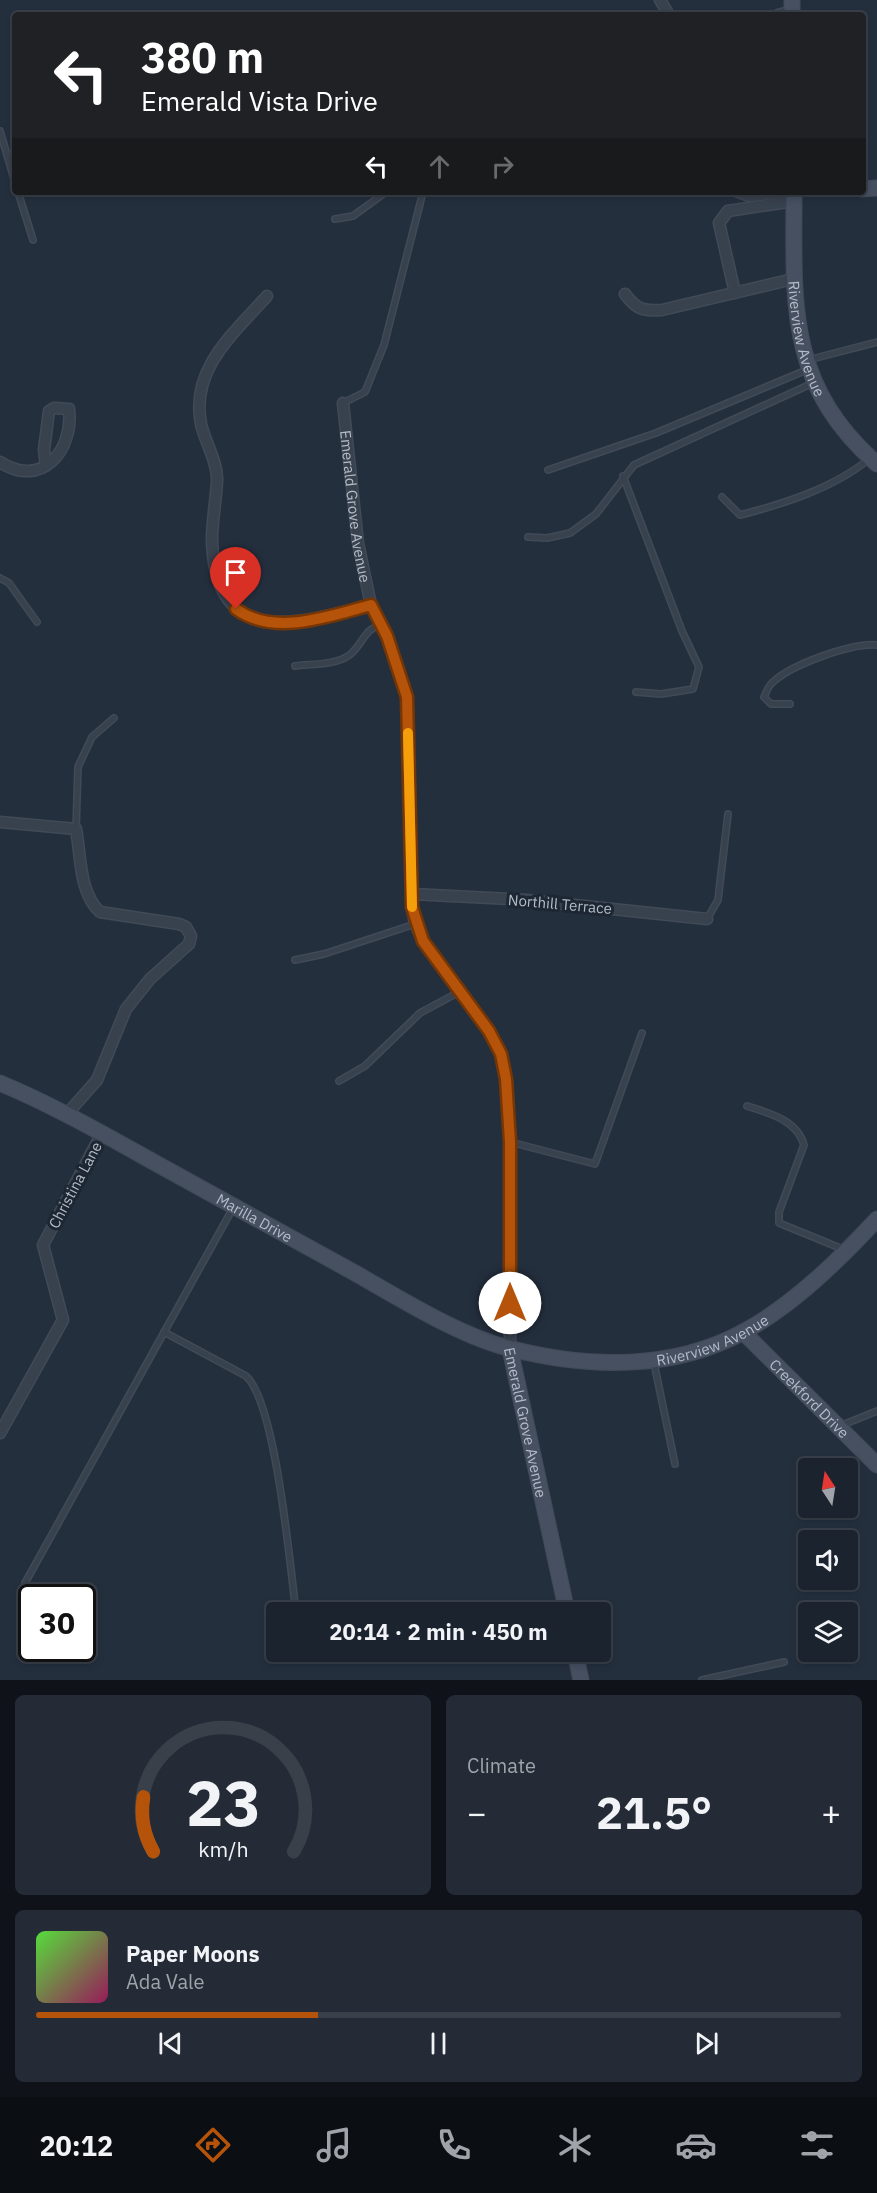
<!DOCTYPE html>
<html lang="en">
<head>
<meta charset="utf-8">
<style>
	:root { --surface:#1b232e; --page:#242b36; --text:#f1f3f6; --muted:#a0a4aa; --line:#39404a; --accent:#b45309 }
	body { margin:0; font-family:"IBM Plex Sans",sans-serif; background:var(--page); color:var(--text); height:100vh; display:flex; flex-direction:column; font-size:22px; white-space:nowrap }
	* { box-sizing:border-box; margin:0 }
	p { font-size:20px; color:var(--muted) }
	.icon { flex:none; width:33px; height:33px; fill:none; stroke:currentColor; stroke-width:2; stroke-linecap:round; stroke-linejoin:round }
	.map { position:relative; height:1680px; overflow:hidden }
	.drawer { display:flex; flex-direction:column; gap:15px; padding:15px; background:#0f1319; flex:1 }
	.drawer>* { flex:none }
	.guide { position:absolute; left:12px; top:12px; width:854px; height:183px; border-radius:6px; box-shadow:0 3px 9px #0003,0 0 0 2px var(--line); background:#202124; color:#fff; overflow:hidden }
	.needle { width:39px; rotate:348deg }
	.controls { position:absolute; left:798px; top:1458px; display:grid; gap:12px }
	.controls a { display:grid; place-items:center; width:60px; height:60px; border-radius:6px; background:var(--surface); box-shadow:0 3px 9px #0003,0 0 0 2px var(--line); font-size:30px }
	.speed { position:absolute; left:18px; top:1584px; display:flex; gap:12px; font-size:30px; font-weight:700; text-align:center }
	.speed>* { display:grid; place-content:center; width:78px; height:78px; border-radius:50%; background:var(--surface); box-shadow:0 3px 9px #0003,0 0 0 2px var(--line); line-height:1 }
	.speed .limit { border:3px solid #111; border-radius:9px; background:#fff; color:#111 }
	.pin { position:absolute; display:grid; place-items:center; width:51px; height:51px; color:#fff; margin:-62px -26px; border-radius:50% 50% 50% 0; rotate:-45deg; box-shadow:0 0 6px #0007 }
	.pin .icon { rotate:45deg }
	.me { position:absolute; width:66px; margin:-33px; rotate:0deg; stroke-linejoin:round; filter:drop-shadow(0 0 4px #0008) }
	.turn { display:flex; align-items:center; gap:21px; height:126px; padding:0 30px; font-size:27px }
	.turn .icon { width:78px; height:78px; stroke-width:2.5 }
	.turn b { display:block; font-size:42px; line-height:51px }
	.lanes { display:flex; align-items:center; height:57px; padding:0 30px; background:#0003; justify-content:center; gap:30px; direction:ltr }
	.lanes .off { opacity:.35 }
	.big { font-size:45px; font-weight:700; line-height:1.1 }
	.drawer .widget { flex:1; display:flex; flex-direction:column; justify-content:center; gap:9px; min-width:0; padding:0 21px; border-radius:9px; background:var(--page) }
	.drawer .dial { align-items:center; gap:0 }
	.dial svg { height:156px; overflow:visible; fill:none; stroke:var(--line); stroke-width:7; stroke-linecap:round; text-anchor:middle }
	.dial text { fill:var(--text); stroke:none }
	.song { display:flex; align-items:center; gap:18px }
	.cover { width:72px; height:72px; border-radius:9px; background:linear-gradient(135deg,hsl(110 70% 55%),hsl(330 70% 35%)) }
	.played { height:6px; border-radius:3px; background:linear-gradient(90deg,var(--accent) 35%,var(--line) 35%) }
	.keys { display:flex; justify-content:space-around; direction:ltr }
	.heat { display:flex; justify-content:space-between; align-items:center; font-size:33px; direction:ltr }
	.drawer .tiles { flex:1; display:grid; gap:15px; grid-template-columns:1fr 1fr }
	.widget:last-child { grid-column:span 2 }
	.trip { position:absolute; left:266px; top:1602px; width:345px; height:60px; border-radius:6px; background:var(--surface); box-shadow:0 3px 9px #0003,0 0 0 2px var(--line); font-weight:700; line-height:60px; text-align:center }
	.tabs { display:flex; height:96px; justify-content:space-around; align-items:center; background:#0b0e12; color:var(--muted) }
	.tabs .icon { width:42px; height:42px }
	.tabs .active { color:var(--accent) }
	.tabs b { font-size:27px; color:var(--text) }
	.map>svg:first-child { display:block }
</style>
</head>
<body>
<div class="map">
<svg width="877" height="1680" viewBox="0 0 877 1680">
	<rect width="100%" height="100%" fill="#242f3e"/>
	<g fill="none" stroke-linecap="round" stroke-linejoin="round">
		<defs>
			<g id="lane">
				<polyline points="0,131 15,182"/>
				<polyline points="18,192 33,240"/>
				<polyline points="335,219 353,216 386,192"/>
				<polyline points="808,360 877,342"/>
				<polyline points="343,403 365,392 384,345 423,192"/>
				<polyline points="548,470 656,433 809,369"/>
				<polyline points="623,476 682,631 699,667 693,689 661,694 636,692"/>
				<path d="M 722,497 L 740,515 C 783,504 834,488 869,459"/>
				<polyline points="528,537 547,538 570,533 596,514 634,465 813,383"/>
				<polyline points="0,578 9,583 37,622"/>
				<path d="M 295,666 C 310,664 335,665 348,656 C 362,647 363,629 382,624"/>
				<path d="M 790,704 L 771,704 L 764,697 C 766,693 768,687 771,684 C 789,665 851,643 877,645"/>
				<polyline points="76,829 78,767 92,737 114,718"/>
				<polyline points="707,919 718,900 728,814"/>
				<polyline points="295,960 324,954 415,924"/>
				<polyline points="339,1081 365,1066 420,1013 459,992"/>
				<path d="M 747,1106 C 769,1113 797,1120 804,1145 L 779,1212 L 779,1223 L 845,1250"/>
				<polyline points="510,1142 595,1164 642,1033"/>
				<path d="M 164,1332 L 246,1376 C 276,1403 290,1566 296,1612"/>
				<polyline points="654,1363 675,1464"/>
				<polyline points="840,1426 877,1411"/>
				<polyline points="25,1583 233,1208"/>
				<polyline points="702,1680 784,1662"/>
			</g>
			<g id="street">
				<polyline points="660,0 669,15"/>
				<polyline points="778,15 792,11"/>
				<polyline points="738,192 749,196 793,192"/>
				<polyline points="735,293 719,223 728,211 794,201"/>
				<path d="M 625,294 C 637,310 643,311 662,310 L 793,279"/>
				<path d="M 267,296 C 234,333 190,369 201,424 C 205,442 218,463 217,481 C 216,501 212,520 212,540 C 215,650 297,624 371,605"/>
				<path id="s1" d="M 343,403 L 358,543 L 371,605 L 387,636 L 407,697 L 412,907 L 415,924 L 423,941 L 489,1031 L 501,1054 L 506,1079 L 510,1142 L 510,1349"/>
				<path d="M 0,462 C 41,489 74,451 69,409 L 54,408 L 49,411 L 44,450 L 46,465"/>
				<path d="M 0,822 L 76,829 C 81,856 79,893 100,912 L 179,924 L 186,927 L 191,936 L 189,944 L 150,979 L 126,1009 L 97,1080 L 67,1114"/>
				<polyline points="412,894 527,900 707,919"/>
				<polyline points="0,1433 63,1320 43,1245 102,1133"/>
			</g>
			<g id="secondary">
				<polyline points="792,0 792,15"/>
				<polyline points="862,189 877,188"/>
				<path id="s2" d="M 794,192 C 794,303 786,384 877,464"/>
				<path id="s3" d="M 0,1083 C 55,1106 107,1136 159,1165 C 225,1201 290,1237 355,1273 C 401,1299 461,1337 512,1349 C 588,1368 673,1371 745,1331 C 794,1304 839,1260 877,1219"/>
				<path id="s4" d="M 743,1332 L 877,1465"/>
				<path id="s5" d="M 510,1349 L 567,1612"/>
				<polyline points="575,1652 581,1680"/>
			</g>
		</defs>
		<!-- lane casing -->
		<use href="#lane" stroke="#414a57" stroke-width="8"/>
		<!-- street casing -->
		<use href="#street" stroke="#414a57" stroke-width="13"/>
		<!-- secondary casing -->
		<use href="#secondary" stroke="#414a57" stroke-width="17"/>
		<!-- lane -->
		<use href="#lane" stroke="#38414e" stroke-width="5"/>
		<!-- street -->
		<use href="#street" stroke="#38414e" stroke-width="10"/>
		<!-- secondary -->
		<use href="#secondary" stroke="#465061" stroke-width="15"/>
	</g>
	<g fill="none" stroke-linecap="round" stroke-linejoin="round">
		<defs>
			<path id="route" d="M 236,609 C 274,637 330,616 371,605 L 387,636 L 407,697 L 412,907 L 423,941 L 489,1031 L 501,1054 L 506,1079 L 510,1142 L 510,1303"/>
		</defs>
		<!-- route casing -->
		<use href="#route" stroke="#753606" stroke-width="15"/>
		<!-- route -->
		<use href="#route" stroke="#b45309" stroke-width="10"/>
		<!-- slow -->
		<polyline stroke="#f59e0b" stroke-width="10" points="408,733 412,907"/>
	</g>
	<g text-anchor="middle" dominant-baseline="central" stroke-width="6" stroke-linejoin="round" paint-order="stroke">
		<!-- street labels -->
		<g font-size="15" fill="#b4bcc9" stroke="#1d2633">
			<text stroke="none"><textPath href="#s2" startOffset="148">Riverview Avenue</textPath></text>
			<text stroke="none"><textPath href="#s1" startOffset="104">Emerald Grove Avenue</textPath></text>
			<text transform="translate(560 904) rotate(5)">Northill Terrace</text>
			<text transform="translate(75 1185) rotate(-62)">Christina Lane</text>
			<text stroke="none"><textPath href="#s3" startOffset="288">Marilla Drive</textPath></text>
			<text stroke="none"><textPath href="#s3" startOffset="783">Riverview Avenue</textPath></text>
			<text stroke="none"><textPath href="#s4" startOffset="94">Creekford Drive</textPath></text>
			<text stroke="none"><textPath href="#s5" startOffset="75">Emerald Grove Avenue</textPath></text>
		</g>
	</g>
</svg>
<div class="controls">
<a><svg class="needle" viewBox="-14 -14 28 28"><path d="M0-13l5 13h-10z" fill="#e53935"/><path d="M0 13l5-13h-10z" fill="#a0a4aa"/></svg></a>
<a><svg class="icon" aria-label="sound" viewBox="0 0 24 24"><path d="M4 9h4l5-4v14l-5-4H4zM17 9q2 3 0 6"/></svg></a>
<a><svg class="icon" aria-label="layers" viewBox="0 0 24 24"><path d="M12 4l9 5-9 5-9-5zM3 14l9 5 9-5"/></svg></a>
</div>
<div class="speed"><div class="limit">30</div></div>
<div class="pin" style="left:236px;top:609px;background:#d93025"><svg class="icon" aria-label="arrive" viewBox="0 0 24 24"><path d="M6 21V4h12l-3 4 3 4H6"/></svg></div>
<svg class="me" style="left:510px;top:1303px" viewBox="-20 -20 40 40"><circle r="19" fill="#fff"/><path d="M0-13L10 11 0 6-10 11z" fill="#b45309"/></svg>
<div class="trip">20:14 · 2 min · 450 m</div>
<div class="guide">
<div class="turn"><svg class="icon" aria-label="left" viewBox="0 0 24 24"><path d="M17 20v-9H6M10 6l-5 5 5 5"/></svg><div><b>380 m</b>Emerald Vista Drive</div></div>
<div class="lanes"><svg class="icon" aria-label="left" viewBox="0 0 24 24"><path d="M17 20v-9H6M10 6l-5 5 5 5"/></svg><svg class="icon off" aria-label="ahead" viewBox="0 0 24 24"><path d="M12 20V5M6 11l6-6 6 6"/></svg><svg class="icon off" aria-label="right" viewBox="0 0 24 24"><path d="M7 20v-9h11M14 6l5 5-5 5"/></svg></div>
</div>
</div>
<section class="drawer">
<div class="tiles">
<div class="widget dial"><svg viewBox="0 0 100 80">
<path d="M14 69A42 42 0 1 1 86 69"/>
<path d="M14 69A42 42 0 0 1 9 41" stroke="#b45309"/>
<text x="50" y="56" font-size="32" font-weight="700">23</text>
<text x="50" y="72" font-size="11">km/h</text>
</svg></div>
<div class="widget"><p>Climate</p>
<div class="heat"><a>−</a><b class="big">21.5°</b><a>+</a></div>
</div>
<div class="widget">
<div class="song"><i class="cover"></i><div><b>Paper Moons</b><p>Ada Vale</p></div></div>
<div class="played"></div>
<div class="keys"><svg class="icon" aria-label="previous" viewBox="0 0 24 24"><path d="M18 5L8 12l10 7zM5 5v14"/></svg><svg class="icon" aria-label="pause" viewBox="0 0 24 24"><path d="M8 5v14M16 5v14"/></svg><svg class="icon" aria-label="next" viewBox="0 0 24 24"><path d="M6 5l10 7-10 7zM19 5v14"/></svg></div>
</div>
</div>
</section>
<nav class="tabs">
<b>20:12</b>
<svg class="icon active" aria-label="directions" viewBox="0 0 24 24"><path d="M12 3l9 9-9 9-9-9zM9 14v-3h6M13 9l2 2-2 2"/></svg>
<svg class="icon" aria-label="music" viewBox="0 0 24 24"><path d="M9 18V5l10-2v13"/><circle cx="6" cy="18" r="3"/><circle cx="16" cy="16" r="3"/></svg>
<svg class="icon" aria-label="phone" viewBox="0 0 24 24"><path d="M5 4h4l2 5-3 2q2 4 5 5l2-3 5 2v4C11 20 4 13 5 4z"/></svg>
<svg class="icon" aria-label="climate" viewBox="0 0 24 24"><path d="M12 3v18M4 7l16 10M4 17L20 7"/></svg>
<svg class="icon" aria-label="car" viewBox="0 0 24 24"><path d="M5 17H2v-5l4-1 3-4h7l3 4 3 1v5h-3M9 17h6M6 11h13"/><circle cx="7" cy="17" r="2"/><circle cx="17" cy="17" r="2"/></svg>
<svg class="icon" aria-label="filters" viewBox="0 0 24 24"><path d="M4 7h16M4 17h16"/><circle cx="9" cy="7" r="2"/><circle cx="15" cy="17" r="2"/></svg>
</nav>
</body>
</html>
